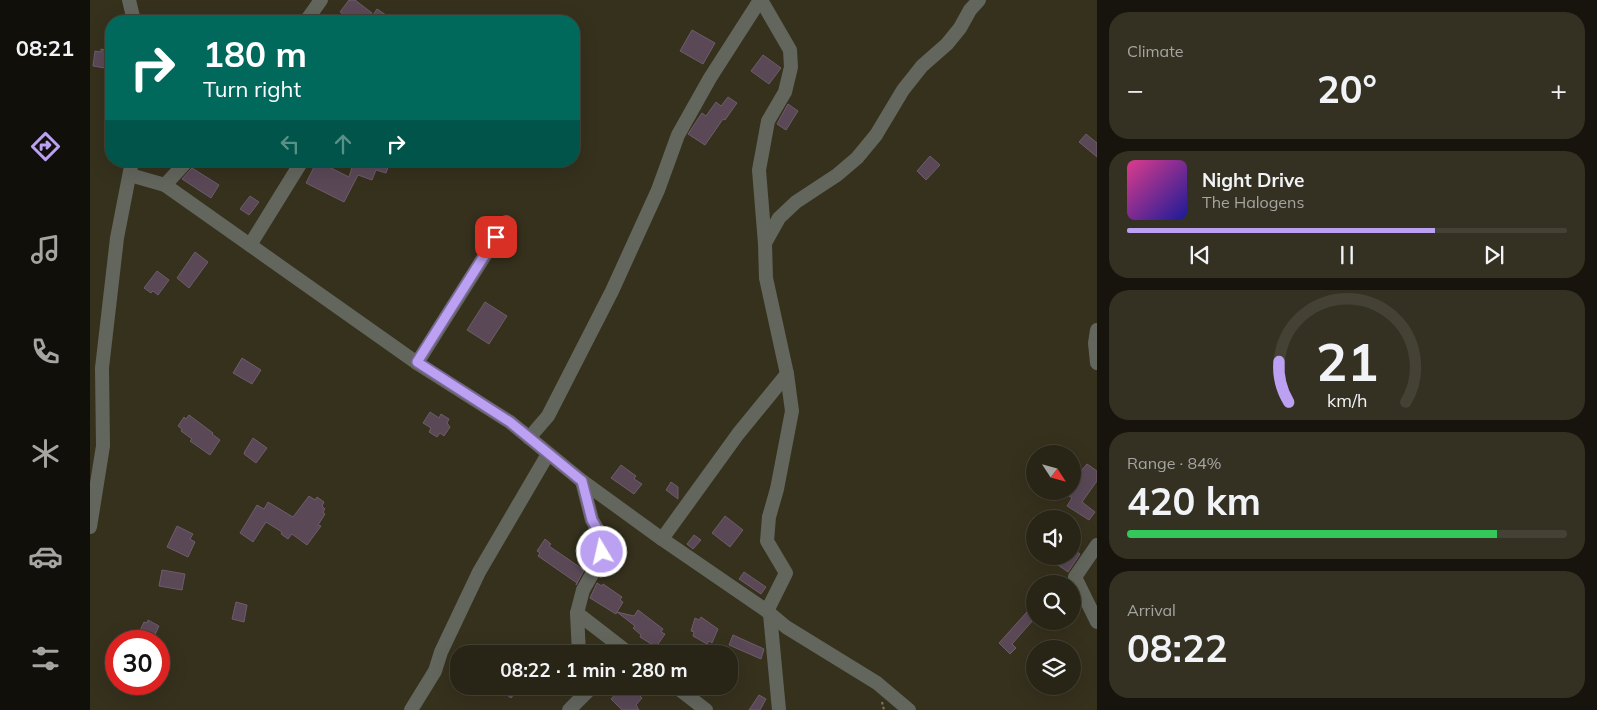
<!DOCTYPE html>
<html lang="en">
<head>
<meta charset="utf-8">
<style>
	:root { --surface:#282516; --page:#343123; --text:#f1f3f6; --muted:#a5a5a1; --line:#444235; --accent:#bca0f2 }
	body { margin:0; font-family:Mulish,sans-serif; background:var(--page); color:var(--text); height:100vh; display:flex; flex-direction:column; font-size:19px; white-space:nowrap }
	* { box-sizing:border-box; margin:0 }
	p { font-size:16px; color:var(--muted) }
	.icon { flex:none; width:28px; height:28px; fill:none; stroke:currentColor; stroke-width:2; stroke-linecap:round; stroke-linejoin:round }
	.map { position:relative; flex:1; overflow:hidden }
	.details { display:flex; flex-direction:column; gap:12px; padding:12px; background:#16140c; width:500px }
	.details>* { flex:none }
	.top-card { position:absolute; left:15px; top:15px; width:475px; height:152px; border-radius:20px; box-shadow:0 5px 20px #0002,0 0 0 1px var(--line); background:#00695c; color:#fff; overflow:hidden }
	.needle { width:32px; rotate:126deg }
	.controls { position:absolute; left:936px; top:445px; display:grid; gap:10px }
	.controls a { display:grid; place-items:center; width:55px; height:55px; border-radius:50%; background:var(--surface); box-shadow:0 5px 20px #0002,0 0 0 1px var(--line); font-size:25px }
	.speed { position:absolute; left:15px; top:630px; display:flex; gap:10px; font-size:25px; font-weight:700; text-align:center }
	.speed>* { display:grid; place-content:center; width:65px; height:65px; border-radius:50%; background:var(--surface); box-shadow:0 5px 20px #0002,0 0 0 1px var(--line); line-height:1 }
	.speed .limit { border:8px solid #d22; background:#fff; color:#111 }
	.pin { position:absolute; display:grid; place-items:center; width:42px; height:42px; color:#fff; margin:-21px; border-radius:10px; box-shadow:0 2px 8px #0006 }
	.me { position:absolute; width:55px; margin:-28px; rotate:351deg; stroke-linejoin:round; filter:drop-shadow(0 0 4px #0008) }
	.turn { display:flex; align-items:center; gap:18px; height:105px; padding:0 15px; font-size:22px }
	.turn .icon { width:65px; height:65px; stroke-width:2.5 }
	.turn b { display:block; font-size:35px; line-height:42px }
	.lanes { display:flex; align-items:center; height:48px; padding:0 15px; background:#0003; justify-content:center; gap:25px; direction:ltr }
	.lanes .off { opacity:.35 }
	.big { font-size:38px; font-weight:700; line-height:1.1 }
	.details .tile { flex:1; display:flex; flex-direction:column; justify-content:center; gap:8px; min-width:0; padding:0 18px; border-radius:20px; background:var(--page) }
	.details .dial { align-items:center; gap:0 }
	.dial svg { height:130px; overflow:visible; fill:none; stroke:var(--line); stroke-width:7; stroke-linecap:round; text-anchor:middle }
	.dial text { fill:var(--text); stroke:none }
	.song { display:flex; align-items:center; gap:15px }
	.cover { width:60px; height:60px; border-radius:8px; background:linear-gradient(135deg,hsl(330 70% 55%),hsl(240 70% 35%)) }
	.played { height:5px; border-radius:2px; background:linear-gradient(90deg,var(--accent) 70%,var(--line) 70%) }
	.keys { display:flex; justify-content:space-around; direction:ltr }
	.heat { display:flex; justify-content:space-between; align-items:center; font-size:28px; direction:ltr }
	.charge { height:8px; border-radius:4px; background:linear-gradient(90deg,#34c759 84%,var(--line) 0) }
	.trip { position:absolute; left:360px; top:645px; width:288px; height:50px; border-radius:20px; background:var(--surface); box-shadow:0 5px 20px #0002,0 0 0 1px var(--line); font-weight:700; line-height:50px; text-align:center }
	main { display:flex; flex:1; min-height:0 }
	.tabs { display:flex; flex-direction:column; width:90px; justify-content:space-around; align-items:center; background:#100f09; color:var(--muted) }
	.tabs .icon { width:35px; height:35px }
	.tabs .on { color:var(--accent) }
	.tabs b { font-size:22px; color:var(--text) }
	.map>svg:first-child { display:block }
</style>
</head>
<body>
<main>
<nav class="tabs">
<b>08:21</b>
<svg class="icon on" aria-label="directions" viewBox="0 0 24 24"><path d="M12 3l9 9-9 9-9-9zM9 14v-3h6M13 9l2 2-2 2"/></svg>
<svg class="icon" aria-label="music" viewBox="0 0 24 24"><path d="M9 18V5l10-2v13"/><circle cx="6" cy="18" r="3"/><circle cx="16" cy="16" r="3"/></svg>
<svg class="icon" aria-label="phone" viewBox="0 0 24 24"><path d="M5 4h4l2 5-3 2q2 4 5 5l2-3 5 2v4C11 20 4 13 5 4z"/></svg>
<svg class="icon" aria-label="climate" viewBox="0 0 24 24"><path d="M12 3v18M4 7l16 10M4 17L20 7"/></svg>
<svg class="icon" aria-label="car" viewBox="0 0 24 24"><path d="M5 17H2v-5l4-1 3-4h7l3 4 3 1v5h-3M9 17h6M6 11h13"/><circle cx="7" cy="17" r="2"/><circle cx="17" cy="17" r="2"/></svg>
<svg class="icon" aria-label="filters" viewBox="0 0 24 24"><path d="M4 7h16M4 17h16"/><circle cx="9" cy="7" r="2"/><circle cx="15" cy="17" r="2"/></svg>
</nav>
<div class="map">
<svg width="1007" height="710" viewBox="0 0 1007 710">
	<rect width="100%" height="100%" fill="#36311d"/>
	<!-- building -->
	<g fill="#5a4857" stroke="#6e5c6b">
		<polygon points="259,0 265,0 282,13 276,21 248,21 253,14 250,12"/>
		<polygon points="287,9 305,21 279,21"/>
		<polygon points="602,30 625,43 613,64 590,51"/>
		<polygon points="11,49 21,51 21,69 3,66 5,51 11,52"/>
		<polygon points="673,55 691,68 679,84 661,71"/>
		<polygon points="638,97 647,103 635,120 633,119 615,145 598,134 612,113 616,116 626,102 631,106"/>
		<polygon points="698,104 708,111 696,130 687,124"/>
		<polygon points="996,134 1007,143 1007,157 989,142"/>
		<polygon points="840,156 850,165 836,180 827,171"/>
		<polygon points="227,161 259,177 264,161 292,161 299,164 296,173 286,170 282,180 268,175 254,202 216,183"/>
		<polygon points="102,168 129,185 121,198 92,179"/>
		<polygon points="160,196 169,202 159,215 150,209"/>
		<polygon points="105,252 118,262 99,288 87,278"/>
		<polygon points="67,271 79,280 68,295 63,291 61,293 54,288"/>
		<polygon points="395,302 417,316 399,344 377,330"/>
		<polygon points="152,358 171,370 162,384 143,373"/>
		<polygon points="340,412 349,418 351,414 359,419 357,423 360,427 354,436 350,433 347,437 339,432 341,428 333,423"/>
		<polygon points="99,415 123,433 122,434 130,440 120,455 100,441 102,439 91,431 92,429 88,426 94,417 96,419"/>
		<polygon points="163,438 177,448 166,463 154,454 155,451"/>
		<polygon points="997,464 1007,471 1007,481 992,502 1005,512 999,520 977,506 982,498 972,491 982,491 982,481"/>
		<polygon points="531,465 546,476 544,479 552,484 544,494 521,478"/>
		<polygon points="581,482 588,487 588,499 576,490"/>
		<polygon points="219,496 225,500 227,497 234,502 232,506 235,509 233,512 235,514 228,525 231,526 217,545 202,534 198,539 191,534 192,532 176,522 163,542 150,533 167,505 174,509 178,502 203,517"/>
		<polygon points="635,516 653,530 640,547 622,533"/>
		<polygon points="87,526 103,534 100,539 105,542 98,557 77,547"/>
		<polygon points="604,535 611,540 603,549 597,544"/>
		<polygon points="455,539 461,544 459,546 494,570 486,585 487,583 448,556 450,553 447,551"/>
		<polygon points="982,549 990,554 978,572 955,556 982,556"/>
		<polygon points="72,570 95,574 92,590 69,586"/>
		<polygon points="654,572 676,587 671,594 649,579"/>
		<polygon points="507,583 512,586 513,584 532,597 530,600 533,602 527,612 544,616 548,610 573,629 571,632 575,634 566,647 550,637 551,635 543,628 545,626 527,612 526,614 500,598"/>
		<polygon points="146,602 157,605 154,622 142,619"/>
		<polygon points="945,603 945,618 922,644 926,648 920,654 909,643"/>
		<polygon points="611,617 628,629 622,643 619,641 617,644 603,636 604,632 601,631 605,618 609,620"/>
		<polygon points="58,620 69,626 62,641 56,641 47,637 54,622 57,623"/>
		<polygon points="643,635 674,649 671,659 639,645"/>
		<polygon points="405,686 430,686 421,698"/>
		<polygon points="525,686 543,686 546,688 548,694 552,698 546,705 549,710 532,710 521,699 528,691"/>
		<polygon points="669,695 676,699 670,710 659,710"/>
	</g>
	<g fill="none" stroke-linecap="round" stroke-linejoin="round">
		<!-- path -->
		<polyline stroke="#7d7968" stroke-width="2" stroke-dasharray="2.5 2.5" stroke-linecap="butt" points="792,702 794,710"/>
		<!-- minor -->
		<g stroke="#63665d" stroke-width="14">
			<polyline points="39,0 44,21"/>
			<polyline points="671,0 700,50 701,67 695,92 678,121 669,170 675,244 676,278 697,374 702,411 687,489 679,517 677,541 696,573 677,611"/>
			<polyline points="216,21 231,0"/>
			<polyline points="40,175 75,185 327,363 420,422 492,481 572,539 677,611 696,627 787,683 819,710"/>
			<polyline points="75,185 97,161"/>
			<polyline points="675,243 689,218 706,202 747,175 767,158 786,135 813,90 832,66 857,44 870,28 880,10 889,0"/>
			<polyline points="160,245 212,161"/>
			<polyline points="1007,330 1005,343 1007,363"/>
			<polyline points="327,363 416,222"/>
			<polyline points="439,438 458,416 522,291 568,190 588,135 620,78 670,0"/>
			<polyline points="0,527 13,446 12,368 27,238 42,161"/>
			<polyline points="572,539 648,434 697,374"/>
			<polyline points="1007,545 985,577 1007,622"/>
			<polyline points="487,613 540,654"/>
			<polyline points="680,614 689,710"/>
			<polyline points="489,654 487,613 493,590 501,576 512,552 513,539 502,520 492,481"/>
			<polyline points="585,686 616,710"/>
			<polyline points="321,710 345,671 351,652 389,572 458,454"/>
			<polyline points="479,710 503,686"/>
		</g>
	</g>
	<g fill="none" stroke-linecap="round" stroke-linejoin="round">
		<defs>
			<polyline id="route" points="406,237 327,362 420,422 492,481 502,520 513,539 512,552"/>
		</defs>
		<!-- route casing -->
		<use href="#route" stroke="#7a689d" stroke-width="12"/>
		<!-- route -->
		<use href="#route" stroke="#bca0f2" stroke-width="9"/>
	</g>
</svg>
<div class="controls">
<a><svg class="needle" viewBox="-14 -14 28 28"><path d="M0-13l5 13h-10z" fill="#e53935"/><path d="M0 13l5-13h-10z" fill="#a5a5a1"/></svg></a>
<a><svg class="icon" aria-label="sound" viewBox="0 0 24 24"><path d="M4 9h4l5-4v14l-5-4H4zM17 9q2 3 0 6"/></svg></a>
<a><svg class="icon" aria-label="search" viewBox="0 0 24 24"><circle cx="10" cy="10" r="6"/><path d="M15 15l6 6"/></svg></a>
<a><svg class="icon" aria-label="layers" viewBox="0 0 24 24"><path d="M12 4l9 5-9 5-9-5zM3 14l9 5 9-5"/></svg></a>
</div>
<div class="speed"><div class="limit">30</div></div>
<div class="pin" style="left:406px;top:237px;background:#d93025"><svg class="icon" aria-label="arrive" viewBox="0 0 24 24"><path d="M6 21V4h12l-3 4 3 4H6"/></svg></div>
<svg class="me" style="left:512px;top:552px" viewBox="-20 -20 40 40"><circle r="17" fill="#bca0f2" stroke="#fff" stroke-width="3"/><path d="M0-11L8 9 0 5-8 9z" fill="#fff"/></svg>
<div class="trip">08:22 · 1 min · 280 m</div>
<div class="top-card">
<div class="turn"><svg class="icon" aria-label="right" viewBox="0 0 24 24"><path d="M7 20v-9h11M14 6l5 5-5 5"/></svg><div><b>180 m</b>Turn right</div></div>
<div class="lanes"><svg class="icon off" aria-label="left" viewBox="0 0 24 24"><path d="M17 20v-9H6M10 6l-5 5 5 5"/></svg><svg class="icon off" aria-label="ahead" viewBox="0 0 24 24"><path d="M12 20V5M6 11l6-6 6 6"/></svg><svg class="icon" aria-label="right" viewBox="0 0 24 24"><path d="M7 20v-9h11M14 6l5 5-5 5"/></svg></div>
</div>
</div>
<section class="details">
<div class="tile"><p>Climate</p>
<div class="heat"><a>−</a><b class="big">20°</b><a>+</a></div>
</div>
<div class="tile">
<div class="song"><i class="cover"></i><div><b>Night Drive</b><p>The Halogens</p></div></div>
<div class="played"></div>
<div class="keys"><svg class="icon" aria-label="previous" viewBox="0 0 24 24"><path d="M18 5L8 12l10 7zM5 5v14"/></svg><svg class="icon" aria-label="pause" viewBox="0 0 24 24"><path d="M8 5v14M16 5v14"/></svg><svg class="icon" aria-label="next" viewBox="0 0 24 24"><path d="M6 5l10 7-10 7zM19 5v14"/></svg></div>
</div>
<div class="tile dial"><svg viewBox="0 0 100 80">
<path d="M14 69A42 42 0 1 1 86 69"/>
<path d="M14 69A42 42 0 0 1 8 44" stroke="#bca0f2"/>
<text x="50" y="56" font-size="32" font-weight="700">21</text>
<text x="50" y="72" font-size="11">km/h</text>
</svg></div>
<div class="tile"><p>Range · 84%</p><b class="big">420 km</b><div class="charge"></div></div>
<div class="tile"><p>Arrival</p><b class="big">08:22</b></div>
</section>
</main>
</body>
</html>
